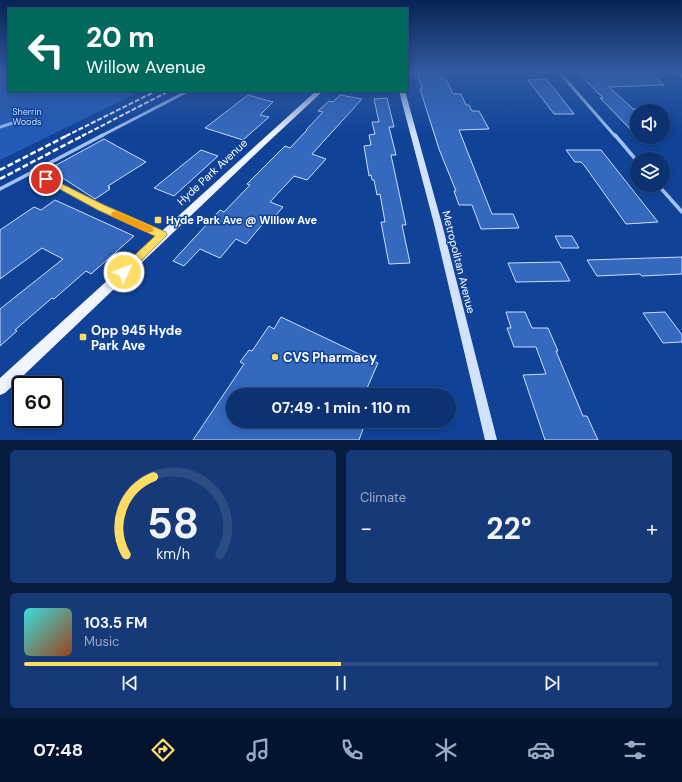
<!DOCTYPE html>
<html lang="en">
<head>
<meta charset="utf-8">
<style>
	:root { --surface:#0c3272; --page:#153a77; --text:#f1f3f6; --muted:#9aaac4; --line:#2c4d84; --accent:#ffdd65 }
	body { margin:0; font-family:"DM Sans",sans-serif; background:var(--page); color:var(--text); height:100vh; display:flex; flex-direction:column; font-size:15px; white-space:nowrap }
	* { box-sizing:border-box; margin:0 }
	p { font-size:13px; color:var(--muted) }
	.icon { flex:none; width:22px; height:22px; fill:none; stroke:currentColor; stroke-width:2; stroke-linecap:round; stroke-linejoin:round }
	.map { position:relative; height:440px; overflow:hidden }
	.panel { display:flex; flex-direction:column; gap:10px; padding:10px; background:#071c3f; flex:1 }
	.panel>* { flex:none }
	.guide { position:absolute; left:8px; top:8px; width:400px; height:84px; border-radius:0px; box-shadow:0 2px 10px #0003,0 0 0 1px var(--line); background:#00695c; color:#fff; overflow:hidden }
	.fabs { position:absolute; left:630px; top:104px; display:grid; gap:8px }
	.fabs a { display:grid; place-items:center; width:40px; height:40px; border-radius:50%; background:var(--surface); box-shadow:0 2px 10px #0003,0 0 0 1px var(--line); font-size:20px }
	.speed { position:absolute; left:12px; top:376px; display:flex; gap:8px; font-size:20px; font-weight:700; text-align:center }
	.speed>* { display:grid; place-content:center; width:52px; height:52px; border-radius:50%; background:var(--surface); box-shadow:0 2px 10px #0003,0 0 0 1px var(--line); line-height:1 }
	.speed .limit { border:2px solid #111; border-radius:6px; background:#fff; color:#111 }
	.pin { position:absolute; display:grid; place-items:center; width:34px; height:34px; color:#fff; margin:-17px; border:2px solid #fff; border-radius:50%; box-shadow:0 1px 4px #0007 }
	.me { position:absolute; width:44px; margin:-22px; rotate:47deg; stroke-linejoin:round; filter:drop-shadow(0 0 3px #0008) }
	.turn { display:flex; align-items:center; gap:14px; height:84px; padding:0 12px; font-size:18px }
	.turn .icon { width:52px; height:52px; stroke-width:2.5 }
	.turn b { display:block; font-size:28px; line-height:34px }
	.big { font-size:30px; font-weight:700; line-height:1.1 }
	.panel .card { flex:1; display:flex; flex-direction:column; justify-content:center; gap:6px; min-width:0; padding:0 14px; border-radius:6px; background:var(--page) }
	.panel .dial { align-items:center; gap:0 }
	.dial svg { height:104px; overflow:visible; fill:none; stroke:var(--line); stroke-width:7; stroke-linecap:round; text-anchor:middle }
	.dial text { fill:var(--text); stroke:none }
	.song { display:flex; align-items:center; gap:12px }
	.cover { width:48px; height:48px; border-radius:6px; background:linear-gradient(135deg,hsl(180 70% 55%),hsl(20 70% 35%)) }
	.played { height:4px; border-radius:2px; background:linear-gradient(90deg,var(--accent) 50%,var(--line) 50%) }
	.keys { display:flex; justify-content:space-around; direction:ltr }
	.heat { display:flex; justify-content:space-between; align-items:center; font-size:22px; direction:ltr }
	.panel .tiles { flex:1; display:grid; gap:10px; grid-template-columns:1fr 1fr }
	.card:last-child { grid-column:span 2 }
	.trip { position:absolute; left:226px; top:388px; width:230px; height:40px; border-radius:20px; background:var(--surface); box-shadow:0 2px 10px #0003,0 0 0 1px var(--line); font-weight:700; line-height:40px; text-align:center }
	.tab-bar { display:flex; height:64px; justify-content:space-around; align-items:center; background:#05142e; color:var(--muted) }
	.tab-bar .icon { width:28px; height:28px }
	.tab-bar .selected { color:var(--accent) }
	.tab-bar b { font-size:18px; color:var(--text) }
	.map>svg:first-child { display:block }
</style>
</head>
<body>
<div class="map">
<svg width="682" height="440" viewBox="0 0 682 440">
	<rect width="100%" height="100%" fill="#104398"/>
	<!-- green -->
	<polygon fill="#235bb8" points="0,72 9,72 9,91 141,91 0,160"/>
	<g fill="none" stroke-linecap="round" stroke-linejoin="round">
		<!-- stream -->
		<polyline stroke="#93bbf7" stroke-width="3" points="0,127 22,120"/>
	</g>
	<!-- building -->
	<g fill="#3469bf" stroke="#cadefe">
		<polygon points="417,72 438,72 441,79 446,79 453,94 461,94 466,105 469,105 472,111 479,111 489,129 459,130 492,214 513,214 519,228 481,229 472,205 459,205 454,191 456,191 439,149 420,89 422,89"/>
		<polygon points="577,72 649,72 664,85 609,87 633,109 637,109 637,136 600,98 603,98"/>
		<polygon points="546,79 559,95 574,114 554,114 528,80"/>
		<polygon points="248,95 273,102 260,115 269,117 243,140 205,128"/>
		<polygon points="340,95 362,99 312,154 326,159 307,180 294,176 270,202 283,207 270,222 266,220 246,244 236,239 220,258 200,249 184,266 173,261 220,210 224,212 250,185 247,184 285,146 290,148 307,130 306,130 323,112 318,111 329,101 333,102"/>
		<polygon points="387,98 394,127 389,127 396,155 391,155 406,225 402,225 410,263 389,264 381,222 385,222 380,194 377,195 374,180 372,180 371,175 369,176 364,146 371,145 369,135 375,134 372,122 379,122 374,99"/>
		<polygon points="104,139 146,162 108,186 110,187 108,188 110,189 95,199 49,169"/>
		<polygon points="201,150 218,156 174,196 154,188"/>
		<polygon points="566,150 601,150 658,222 626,224 584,165 581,162 575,162"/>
		<polygon points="55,200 134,236 91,274 86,271 54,299 52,298 15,330 17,331 0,346 0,309 63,259 42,248 0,279 0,230 34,207 41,210"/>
		<polygon points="555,236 572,236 579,248 561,248"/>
		<polygon points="682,257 682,274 642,276 640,274 597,276 587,260"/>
		<polygon points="560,262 570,281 516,282 508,263"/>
		<polygon points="506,312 525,312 532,328 548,328 558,351 556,351 583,416 587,416 598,440 545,440 523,375 546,374 536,347 514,347 507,328 511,328"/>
		<polygon points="665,312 682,335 682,342 663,343 643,313"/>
		<polygon points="281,317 378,363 364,395 233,395 233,421 349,421 363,429 359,440 193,440 244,364 240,362 249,350 252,351 269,326 274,329"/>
	</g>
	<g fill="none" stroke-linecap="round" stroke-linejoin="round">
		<!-- street-far2 -->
		<g stroke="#a2c1f4" stroke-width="3">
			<polyline points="559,72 615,136"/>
			<polyline points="678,72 682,76"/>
			<polyline points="101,136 188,91"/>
		</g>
		<!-- street-far1 -->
		<g stroke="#a2c1f4" stroke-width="3.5">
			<polyline points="615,135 637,161"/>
			<polyline points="32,171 121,216"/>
			<polyline points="658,185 682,212"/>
			<polyline points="0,189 103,135"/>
		</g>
		<!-- street -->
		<polyline stroke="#a2c1f4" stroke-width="4.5" points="119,215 162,235"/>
		<!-- secondary -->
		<polygon fill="#d2e2fd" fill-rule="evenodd" points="399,91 405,91 442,224 497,440 485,440 434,224"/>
		<!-- primary -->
		<polygon fill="#eff4ff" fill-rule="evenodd" points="316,91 323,91 265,145 5,393 0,395 0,378"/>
		<!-- rail-far1 -->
		<g stroke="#fff" stroke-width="2" stroke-dasharray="5 2" stroke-linecap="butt">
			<polyline points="66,136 156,91"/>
			<polyline points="82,136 169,91"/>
		</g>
		<!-- rail -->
		<g stroke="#fff" stroke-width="2.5" stroke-dasharray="6 2.5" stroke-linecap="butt">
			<polyline points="0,170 68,135"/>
			<polyline points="0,179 84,135"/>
		</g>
	</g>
	<!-- sky -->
	<linearGradient id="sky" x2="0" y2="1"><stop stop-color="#092554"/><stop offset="0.54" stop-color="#315ba2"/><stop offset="1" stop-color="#315ba2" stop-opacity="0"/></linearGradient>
	<rect width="682" height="134" fill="url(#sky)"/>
	<!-- route -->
	<polygon fill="#ffdd65" stroke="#a69042" points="46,176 104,205 166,232 167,235 127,275 124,276 120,275 118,272 120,269 155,236 98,210 43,180 43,177"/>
	<!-- slow -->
	<polygon fill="#f59e0b" points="116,211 152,227 154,230 152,232 146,232 113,217 111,214 113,212"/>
	<!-- markers -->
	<g fill="#ffdd65" stroke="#104398" stroke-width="1.5">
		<rect x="154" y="216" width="8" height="8" rx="2"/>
		<rect x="79" y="333" width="8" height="8" rx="2"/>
		<circle cx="275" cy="357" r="4"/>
	</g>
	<g text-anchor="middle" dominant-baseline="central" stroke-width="3" stroke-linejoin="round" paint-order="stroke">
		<!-- far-park labels -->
		<g font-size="9" fill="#cadefe" stroke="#104398">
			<text x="27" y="112">Sherrin<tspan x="27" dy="10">Woods</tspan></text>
		</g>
		<!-- street labels -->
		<g font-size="11" fill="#fff" stroke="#104398">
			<text transform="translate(212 172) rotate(-43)">Hyde Park Avenue</text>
			<text transform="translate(459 262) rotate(76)">Metropolitan Avenue</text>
		</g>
		<!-- poi labels -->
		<g font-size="11" font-weight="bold" fill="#fff" stroke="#104398" text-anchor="start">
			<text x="166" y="220">Hyde Park Ave @ Willow Ave</text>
		</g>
		<!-- near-poi labels -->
		<g font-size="13" font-weight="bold" fill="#fff" stroke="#104398" text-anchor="start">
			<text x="91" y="330">Opp 945 Hyde<tspan x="91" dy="15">Park Ave</tspan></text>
			<text x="283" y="357">CVS Pharmacy</text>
		</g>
	</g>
</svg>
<div class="fabs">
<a><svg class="icon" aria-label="sound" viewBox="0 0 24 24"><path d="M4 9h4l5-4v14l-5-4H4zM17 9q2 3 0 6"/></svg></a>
<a><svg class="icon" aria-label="layers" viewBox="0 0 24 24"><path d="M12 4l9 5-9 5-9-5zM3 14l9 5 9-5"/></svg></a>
</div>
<div class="speed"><div class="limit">60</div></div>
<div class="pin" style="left:46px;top:179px;background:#d93025"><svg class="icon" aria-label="arrive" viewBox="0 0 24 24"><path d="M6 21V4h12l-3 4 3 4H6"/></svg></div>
<svg class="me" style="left:124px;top:272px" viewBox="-20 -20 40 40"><circle r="17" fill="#ffdd65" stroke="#fff" stroke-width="3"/><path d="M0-11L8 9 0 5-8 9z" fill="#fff"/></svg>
<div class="trip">07:49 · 1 min · 110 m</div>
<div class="guide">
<div class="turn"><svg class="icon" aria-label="left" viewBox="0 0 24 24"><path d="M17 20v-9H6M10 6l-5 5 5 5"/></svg><div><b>20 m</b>Willow Avenue</div></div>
</div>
</div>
<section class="panel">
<div class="tiles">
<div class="card dial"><svg viewBox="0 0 100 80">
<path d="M14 69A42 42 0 1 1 86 69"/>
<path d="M14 69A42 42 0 0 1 35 9" stroke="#ffdd65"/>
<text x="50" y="56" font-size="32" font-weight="700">58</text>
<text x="50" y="72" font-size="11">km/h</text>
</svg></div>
<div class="card"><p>Climate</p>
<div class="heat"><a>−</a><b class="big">22°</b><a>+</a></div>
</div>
<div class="card">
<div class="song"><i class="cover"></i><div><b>103.5 FM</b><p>Music</p></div></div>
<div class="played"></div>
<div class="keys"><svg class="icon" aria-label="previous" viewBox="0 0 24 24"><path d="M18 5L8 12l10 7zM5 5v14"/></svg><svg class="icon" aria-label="pause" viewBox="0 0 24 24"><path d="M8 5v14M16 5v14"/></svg><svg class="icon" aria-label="next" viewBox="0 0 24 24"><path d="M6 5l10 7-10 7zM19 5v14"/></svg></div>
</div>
</div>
</section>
<nav class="tab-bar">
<b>07:48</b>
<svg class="icon selected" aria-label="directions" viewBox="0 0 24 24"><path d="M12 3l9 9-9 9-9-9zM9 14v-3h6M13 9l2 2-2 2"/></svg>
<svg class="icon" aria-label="music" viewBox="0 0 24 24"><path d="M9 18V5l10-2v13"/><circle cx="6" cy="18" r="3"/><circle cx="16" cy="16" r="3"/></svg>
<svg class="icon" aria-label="phone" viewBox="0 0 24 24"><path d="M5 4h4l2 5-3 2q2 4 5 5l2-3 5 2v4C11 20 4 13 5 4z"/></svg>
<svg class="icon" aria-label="climate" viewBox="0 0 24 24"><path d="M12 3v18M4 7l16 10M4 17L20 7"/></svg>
<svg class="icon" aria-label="car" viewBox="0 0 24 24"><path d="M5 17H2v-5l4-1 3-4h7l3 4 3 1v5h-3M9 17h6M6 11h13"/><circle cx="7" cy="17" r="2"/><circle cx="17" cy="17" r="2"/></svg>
<svg class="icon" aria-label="filters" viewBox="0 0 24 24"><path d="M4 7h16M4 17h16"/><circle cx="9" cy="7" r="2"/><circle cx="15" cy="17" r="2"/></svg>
</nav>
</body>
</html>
